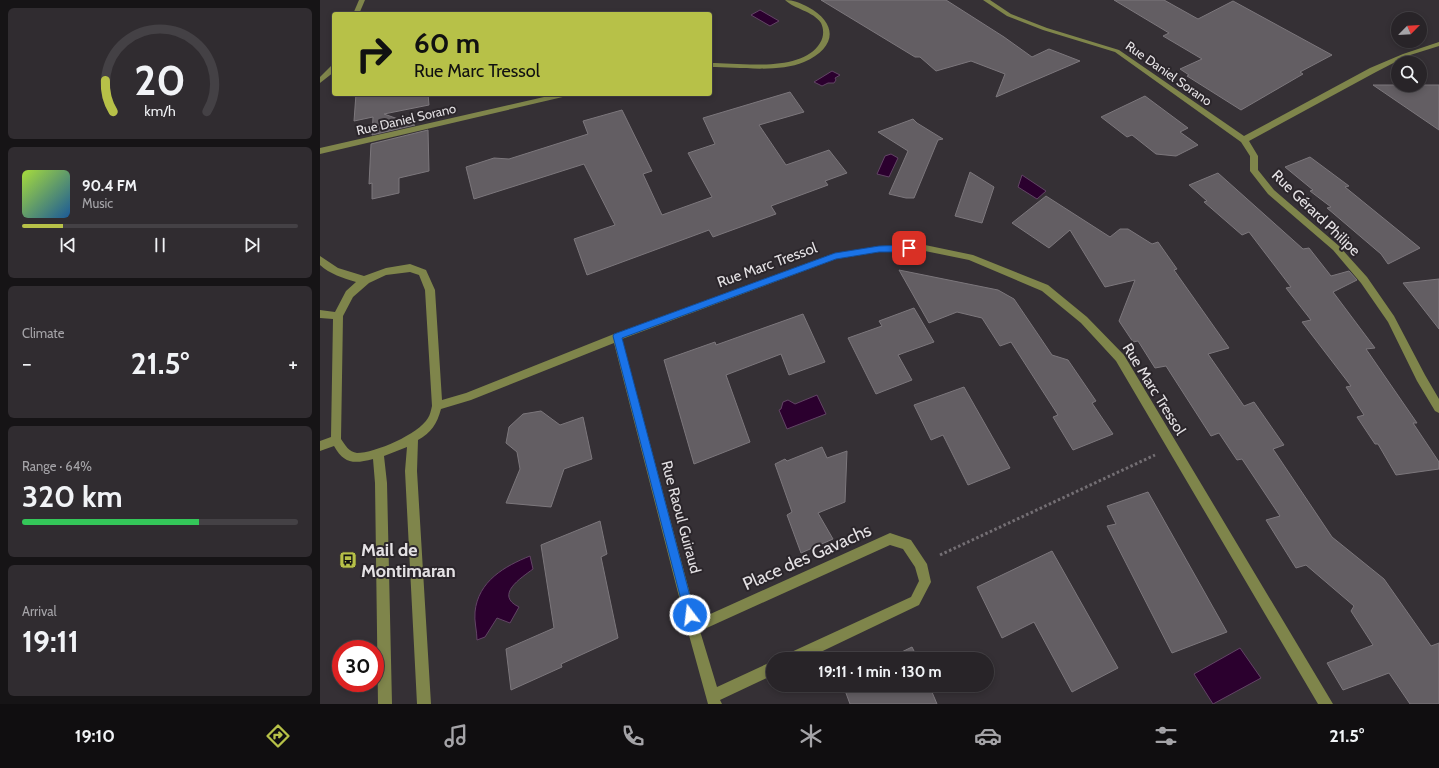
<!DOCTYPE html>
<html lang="en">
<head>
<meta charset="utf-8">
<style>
	:root { --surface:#282428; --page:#302c30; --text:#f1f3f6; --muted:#a5a4a8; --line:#444145; --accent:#b7c148 }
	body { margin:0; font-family:Cabin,sans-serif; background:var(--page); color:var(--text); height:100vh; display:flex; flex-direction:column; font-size:15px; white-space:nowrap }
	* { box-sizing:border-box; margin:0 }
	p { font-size:13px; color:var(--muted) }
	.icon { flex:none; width:22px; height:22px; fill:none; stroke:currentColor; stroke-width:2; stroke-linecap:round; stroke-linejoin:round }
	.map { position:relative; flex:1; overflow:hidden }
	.details { display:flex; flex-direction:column; gap:8px; padding:8px; background:#161416; width:320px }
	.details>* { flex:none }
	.top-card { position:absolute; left:12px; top:12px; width:380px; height:84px; border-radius:4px; box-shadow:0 2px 6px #0003,0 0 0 1px var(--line); background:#b7c148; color:#111; overflow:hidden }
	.needle { width:26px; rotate:66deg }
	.controls { position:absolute; left:1071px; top:12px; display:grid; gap:8px }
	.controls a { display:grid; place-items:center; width:36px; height:36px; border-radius:50%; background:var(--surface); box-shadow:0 2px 6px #0003,0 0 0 1px var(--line); font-size:20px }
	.speed { position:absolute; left:12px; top:640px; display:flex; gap:8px; font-size:20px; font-weight:700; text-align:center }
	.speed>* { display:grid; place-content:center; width:52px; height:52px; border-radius:50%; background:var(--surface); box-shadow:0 2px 6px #0003,0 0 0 1px var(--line); line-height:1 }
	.speed .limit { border:6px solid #d22; background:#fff; color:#111 }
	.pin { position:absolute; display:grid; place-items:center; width:34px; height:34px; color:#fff; margin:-17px; border-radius:8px; box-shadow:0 2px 6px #0006 }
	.me { position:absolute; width:44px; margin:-22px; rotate:345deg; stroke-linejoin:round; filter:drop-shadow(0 0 3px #0008) }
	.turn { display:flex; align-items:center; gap:14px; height:84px; padding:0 16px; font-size:18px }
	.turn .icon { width:52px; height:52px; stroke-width:2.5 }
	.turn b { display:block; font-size:28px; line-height:34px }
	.big { font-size:30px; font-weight:700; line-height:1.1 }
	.details .tile { flex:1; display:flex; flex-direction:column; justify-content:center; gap:6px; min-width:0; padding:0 14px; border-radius:6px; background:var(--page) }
	.details .dial { align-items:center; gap:0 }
	.dial svg { height:104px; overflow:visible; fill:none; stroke:var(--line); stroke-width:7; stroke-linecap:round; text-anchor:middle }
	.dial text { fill:var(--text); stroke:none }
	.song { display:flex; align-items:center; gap:12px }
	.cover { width:48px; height:48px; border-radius:6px; background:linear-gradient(135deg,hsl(80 70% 55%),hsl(210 70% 35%)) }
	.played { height:4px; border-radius:2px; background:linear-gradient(90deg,var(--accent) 15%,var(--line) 15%) }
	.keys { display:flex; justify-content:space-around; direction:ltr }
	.heat { display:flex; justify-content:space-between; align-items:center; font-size:22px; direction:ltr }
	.charge { height:6px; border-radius:3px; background:linear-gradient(90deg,#34c759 64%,var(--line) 0) }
	.trip { position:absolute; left:446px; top:652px; width:228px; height:40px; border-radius:20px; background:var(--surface); box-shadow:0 2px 6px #0003,0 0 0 1px var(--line); font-weight:700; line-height:40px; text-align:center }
	.dock { display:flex; height:64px; justify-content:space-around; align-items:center; background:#100e10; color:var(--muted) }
	.dock .icon { width:28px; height:28px }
	.dock .active { color:var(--accent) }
	.dock b { font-size:18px; color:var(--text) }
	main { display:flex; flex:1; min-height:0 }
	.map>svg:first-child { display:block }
</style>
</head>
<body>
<main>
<section class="details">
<div class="tile dial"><svg viewBox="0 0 100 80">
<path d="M14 69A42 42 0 1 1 86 69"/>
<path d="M14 69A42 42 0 0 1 8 45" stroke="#b7c148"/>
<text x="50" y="56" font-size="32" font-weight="700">20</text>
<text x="50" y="72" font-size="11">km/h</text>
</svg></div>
<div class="tile">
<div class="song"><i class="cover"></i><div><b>90.4 FM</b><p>Music</p></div></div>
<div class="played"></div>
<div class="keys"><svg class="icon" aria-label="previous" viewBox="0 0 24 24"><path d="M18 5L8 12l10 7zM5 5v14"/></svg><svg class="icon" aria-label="pause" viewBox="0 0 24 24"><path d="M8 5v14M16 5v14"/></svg><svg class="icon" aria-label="next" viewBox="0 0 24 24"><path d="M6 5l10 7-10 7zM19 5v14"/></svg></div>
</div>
<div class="tile"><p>Climate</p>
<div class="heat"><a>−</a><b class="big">21.5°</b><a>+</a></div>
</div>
<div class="tile"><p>Range · 64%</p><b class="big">320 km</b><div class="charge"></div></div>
<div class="tile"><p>Arrival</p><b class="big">19:11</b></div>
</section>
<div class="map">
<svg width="1119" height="704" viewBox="0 0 1119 704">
	<rect width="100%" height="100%" fill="#353035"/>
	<!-- water -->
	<g fill="#2b002e" stroke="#624465">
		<polygon points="440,10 459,21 450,26 431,15"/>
		<polygon points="512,71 520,75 515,78 516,80 514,83 508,83 502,86 494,82"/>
		<polygon points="571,154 578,158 569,177 557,174 565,156"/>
		<polygon points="702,175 726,191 717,199 698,187"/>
		<polygon points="497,395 506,414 467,429 459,410 461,409 463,402 468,400 475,404"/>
		<path d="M 210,556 L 213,569 C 201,578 174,595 199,607 L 190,623 L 177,618 L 165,637 L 157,640 C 157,631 154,621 155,612 C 158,581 185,566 210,556 Z"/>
		<polygon points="920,648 941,678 893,704 874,674"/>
	</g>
	<!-- building -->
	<g fill="#635e63" stroke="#7c777c">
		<polygon points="501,0 626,0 684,37 712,57 729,49 760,61 676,97 685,74 651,61 616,71 600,57 595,57"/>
		<polygon points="794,0 844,0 878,19 913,1 1012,55 980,72 983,74 921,110 867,76 869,75 860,69 882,59 843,36 849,33"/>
		<polygon points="1053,85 1119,85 1119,130"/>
		<polygon points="470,92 484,112 439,125 466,165 509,150 527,173 505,181 508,185 451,206 456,214 393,237 389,230 267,275 254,239 295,225 264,164 154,199 146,167 174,158 189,159 268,134 263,121 302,110 332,171 323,174 342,215 392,197 368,153 395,144 383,118"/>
		<polygon points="36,94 108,94 109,105 64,114 95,125 52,135 53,117 34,121"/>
		<polygon points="825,96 868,128 860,132 878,145 856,156 836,154 812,135 807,137 781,117"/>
		<polygon points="593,119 597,123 623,139 618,140 594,198 586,198 569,194 588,151 558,132"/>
		<polygon points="108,130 109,171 79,178 79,193 52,199 52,183 49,184 51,144"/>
		<polygon points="990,157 1029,186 1025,187 1100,248 1068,264 1061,254 1007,208 1011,207 990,191 993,190 965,167"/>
		<polygon points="650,172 674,187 662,223 635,216"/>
		<polygon points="898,173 983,249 989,248 1011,276 1029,271 1037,280 1013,292 1055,348 1046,349 1097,423 1093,423 1119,462 1119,469 1076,475 1058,444 1055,444 1037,417 1044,415 1026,387 1031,386 982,322 991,320 966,288 971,287 929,232 922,235 884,202 887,201 869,185"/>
		<polygon points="726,196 790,237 800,229 808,229 832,244 838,242 857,269 854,270 909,348 888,354 924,406 934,402 964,445 953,449 1012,537 1064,579 1111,646 1119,643 1119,704 1090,704 1069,673 1023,690 1007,663 1053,645 1031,611 1034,606 986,565 976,568 946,520 960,516 922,459 917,460 899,433 891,436 846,366 835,368 818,341 813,342 799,321 815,280 785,287 750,230 729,248 692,223"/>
		<polygon points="579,270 678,290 694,299 732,355 748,360 776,401 772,403 793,434 753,450 733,417 738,415 691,342 680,346 662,318 637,312 609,323"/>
		<polygon points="1119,279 1119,329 1083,283"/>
		<polygon points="594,308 614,342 578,355 592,380 556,394 528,338 562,326 559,321"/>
		<polygon points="483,314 505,362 469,375 461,354 406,375 430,442 374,464 344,360 395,342 396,345"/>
		<polygon points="644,387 690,468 648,485 623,435 611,440 594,405"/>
		<polygon points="221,411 240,425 263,417 272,459 244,469 231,507 186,503 200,469 197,452 186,443 189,427 203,414"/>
		<polygon points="502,447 507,458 527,451 525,502 498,513 513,539 481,553 467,515 472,512 455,464 465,459 467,461"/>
		<polygon points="828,492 907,632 852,653 787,526 796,524 787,506"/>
		<polygon points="280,521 287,554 281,557 298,638 241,664 242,667 191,690 186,649 234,628 221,545"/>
		<polygon points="732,551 798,668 752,692 714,622 682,638 657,587"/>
		<polygon points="592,647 598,659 567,659"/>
		<polygon points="523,685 609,685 617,704 530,704"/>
	</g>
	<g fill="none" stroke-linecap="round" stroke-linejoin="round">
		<!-- path -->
		<polyline stroke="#746f74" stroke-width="3" stroke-dasharray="2.5 2.5" stroke-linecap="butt" points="620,555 835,455"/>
		<!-- minor -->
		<g fill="#7f854b" fill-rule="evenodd">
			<polygon points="39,0 45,0 39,14 33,14"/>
			<path d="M 465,0 C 474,0 480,3 488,7 C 519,24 516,48 484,62 C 458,73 418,67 390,67 L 390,63 C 420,63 482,73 500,43 C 504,37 504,29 501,23 C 493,11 474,9 465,0 Z"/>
			<polygon points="663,0 670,0 691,14 727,28 799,50 924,136 1050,68 1083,54 1119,42 1119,46 1087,56 1056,72 929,141 938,156 938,170 954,190 1019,246 1047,277 1074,316 1105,375 1119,399 1119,413 1115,411 1097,381 1068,322 1041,283 1013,250 948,194 930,171 930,156 921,142 795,52 723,30 687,16"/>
			<polygon points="11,66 14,66 14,72 0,83 0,77"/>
			<polygon points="237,94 251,94 247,96 0,154 0,148"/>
			<path d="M 605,245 L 653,255 L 728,285 L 767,317 L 804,355 L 1013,704 L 998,704 L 796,361 L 761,323 L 722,291 L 649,260 L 605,251 L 559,252 L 516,259 L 302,339 L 377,620 L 570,533 L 591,540 L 607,564 L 611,582 L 599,605 L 486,659 L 465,659 L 467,654 L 591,597 L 599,581 L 595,567 L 583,549 L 570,545 L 380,631 L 397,687 L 453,661 L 453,675 L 400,700 L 402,704 L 388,704 L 367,628 L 294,343 L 151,400 L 121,409 C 117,424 111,433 98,440 L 97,471 L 111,704 L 97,704 L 85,471 L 87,447 L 64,456 L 67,483 L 72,704 L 58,704 L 55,483 L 53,459 C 34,464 24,464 14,446 L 0,451 L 0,441 L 11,437 L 13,319 L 0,318 L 0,310 L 15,312 L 26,291 L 36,282 C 23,278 10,274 0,265 L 0,256 L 18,268 L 44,276 L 66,268 L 90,264 L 106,270 L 115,290 L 122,400 L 146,393 L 294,334 L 512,254 L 559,246 ZM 90,272 L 99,275 L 105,290 L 112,406 C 111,410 110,415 108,418 C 99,434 55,453 37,453 C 29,452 25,445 21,439 L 23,316 L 33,297 L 49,283 L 66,275 Z"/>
		</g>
	</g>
	<!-- route -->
	<polygon fill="#1a73e8" stroke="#114b97" points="589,245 593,248 589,252 559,252 516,259 302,338 375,615 374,619 370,621 366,619 293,336 294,334 515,253 559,246"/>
	<!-- icons -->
	<defs>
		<symbol id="bus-square" viewBox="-11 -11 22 22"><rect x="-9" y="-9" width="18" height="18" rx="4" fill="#b7c148" stroke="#2b262b"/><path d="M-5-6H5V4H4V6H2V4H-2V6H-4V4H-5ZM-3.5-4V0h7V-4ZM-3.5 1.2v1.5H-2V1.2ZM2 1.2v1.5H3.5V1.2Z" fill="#111"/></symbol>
	</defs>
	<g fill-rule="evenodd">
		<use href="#bus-square" x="18" y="550" width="20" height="20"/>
	</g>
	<g text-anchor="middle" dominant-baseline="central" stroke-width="4" stroke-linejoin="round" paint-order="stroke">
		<!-- far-street labels -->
		<g font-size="13" fill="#e4e1e4" stroke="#2b262b">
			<text transform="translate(849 73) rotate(35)">Rue Daniel Sorano</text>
			<text transform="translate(86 119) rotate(-13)">Rue Daniel Sorano</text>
		</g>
		<!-- street labels -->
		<g font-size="15" fill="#e4e1e4" stroke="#2b262b">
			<text transform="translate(996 213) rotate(44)">Rue Gérard Philipe</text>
			<text transform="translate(447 265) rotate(-20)">Rue Marc Tressol</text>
			<text transform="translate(834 389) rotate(58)">Rue Marc Tressol</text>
			<text transform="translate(361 517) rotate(75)">Rue Raoul Guiraud</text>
		</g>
		<!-- near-poi labels -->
		<g font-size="18" font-weight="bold" fill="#e4e1e4" stroke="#2b262b" text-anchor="start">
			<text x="41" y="550">Mail de<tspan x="41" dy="21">Montimaran</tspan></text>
		</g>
		<!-- near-street labels -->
		<g font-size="18" fill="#e4e1e4" stroke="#2b262b">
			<text transform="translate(487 557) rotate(-24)">Place des Gavachs</text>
		</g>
	</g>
</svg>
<div class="controls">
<a><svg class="needle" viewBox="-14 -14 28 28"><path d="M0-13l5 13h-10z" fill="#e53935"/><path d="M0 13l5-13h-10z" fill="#a5a4a8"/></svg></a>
<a><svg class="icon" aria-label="search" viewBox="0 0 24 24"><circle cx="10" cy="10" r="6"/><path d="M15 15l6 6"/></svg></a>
</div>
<div class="speed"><div class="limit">30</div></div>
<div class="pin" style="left:589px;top:248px;background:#d93025"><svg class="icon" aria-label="arrive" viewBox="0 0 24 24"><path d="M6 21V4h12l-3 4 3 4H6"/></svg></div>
<svg class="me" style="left:370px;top:615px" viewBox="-20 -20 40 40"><circle r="17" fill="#1a73e8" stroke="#fff" stroke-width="3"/><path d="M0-11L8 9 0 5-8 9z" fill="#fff"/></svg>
<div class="trip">19:11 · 1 min · 130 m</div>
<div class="top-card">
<div class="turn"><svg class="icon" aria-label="right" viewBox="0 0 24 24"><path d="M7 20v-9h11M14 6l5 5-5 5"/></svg><div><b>60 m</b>Rue Marc Tressol</div></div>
</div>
</div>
</main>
<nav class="dock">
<b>19:10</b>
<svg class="icon active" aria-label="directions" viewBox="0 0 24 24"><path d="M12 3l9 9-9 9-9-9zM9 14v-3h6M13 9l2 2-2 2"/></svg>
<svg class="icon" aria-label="music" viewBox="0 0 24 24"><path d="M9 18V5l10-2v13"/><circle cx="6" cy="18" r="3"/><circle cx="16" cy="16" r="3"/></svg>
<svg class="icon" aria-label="phone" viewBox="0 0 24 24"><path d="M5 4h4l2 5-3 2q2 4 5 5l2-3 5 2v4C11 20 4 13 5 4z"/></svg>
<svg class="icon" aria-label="climate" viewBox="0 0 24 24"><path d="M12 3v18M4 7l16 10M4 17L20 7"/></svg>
<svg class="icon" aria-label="car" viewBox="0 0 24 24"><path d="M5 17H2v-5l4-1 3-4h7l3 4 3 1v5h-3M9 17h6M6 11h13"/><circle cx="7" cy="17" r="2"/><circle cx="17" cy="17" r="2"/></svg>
<svg class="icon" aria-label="filters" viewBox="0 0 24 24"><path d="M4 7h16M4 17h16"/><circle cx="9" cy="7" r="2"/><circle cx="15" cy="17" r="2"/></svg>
<b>21.5°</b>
</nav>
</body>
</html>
